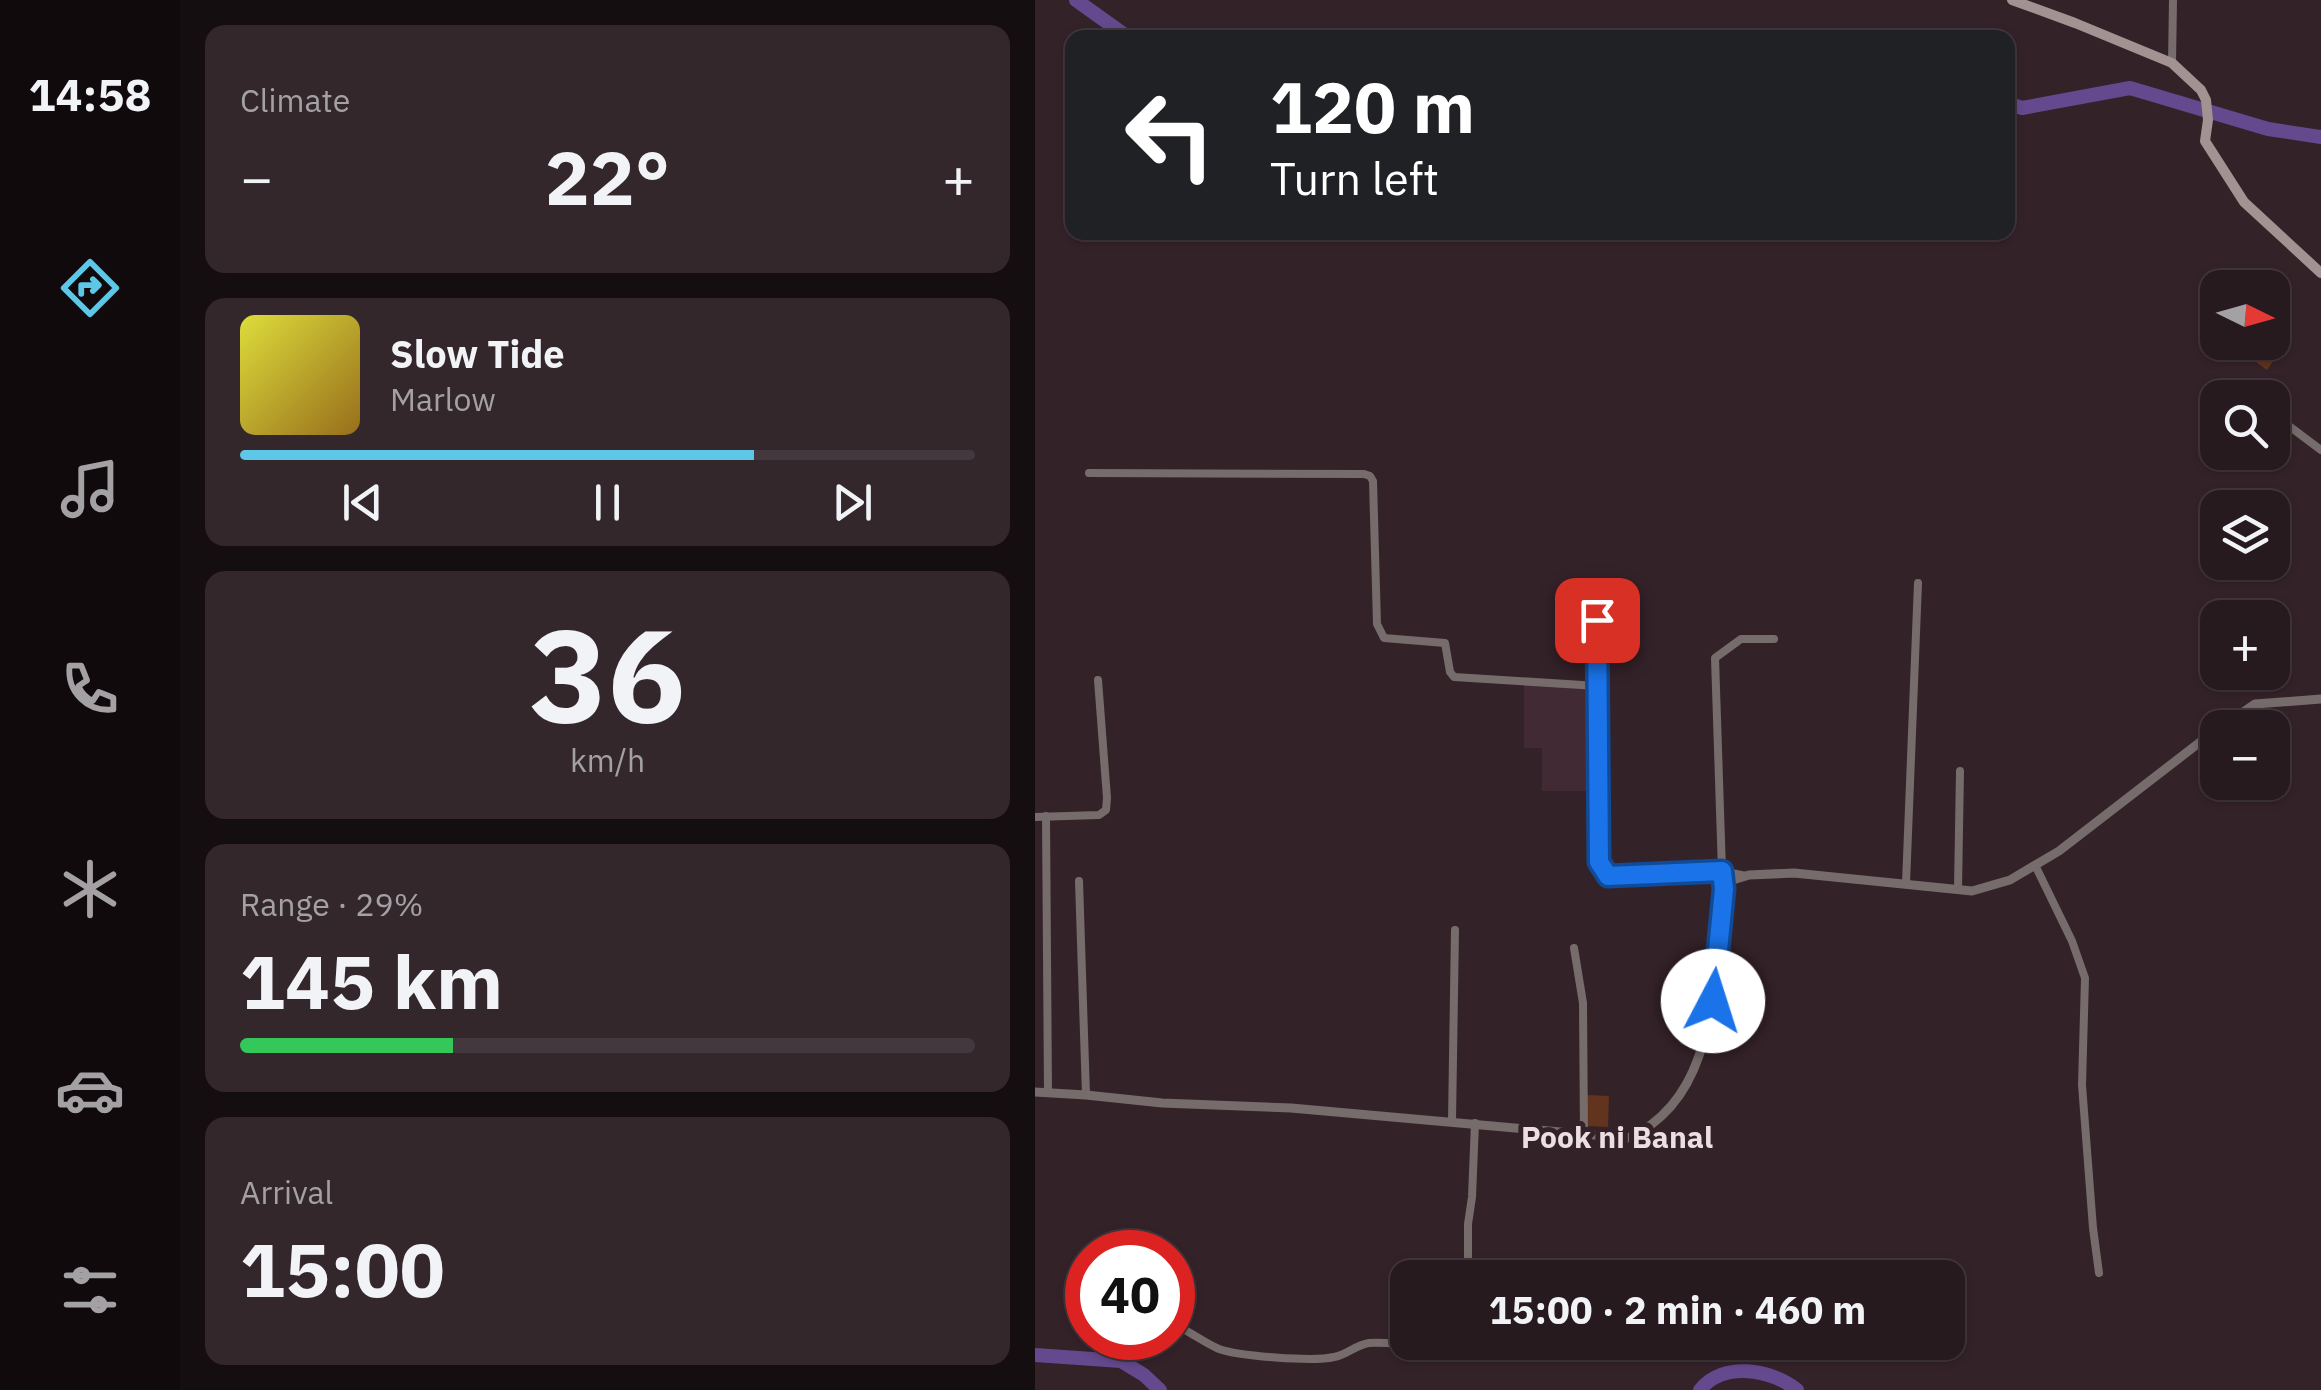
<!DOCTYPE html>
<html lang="en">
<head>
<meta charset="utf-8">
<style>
	:root { --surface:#271a1f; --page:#33272c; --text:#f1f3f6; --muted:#a4a1a4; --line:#43383d; --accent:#5dc7e8 }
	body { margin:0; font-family:"IBM Plex Sans",sans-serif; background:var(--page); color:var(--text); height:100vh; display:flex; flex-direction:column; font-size:38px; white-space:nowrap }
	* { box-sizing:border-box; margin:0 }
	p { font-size:32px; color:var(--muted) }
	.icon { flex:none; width:55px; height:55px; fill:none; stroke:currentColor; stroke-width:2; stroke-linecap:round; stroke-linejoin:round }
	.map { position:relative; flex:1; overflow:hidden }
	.sheet { display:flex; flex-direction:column; gap:25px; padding:25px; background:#150e11; width:855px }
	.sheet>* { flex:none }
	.hud { position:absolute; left:30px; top:30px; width:950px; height:210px; border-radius:20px; box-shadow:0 2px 8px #0004,0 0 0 2px var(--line); background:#202124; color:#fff; overflow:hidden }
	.needle { width:65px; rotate:95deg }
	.controls { position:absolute; left:1165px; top:270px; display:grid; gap:20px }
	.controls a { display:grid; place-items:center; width:90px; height:90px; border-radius:20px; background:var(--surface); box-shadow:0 2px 8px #0004,0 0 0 2px var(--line); font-size:50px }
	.speed { position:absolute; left:30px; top:1230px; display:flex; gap:20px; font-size:50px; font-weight:700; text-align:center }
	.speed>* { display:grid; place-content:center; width:130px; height:130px; border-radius:50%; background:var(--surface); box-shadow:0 2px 8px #0004,0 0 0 2px var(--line); line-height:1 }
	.speed .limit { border:15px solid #d22; background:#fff; color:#111 }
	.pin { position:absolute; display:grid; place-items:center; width:85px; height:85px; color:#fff; margin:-42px; border-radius:20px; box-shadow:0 5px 15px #0006 }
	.me { position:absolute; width:110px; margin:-55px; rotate:5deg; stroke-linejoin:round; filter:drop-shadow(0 0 8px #0008) }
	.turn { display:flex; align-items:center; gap:35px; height:210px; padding:0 40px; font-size:45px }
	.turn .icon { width:130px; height:130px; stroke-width:2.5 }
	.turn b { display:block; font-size:70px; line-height:85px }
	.big { font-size:75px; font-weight:700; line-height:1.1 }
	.sheet .tile { flex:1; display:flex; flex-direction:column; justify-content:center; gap:15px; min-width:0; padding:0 35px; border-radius:20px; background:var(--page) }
	.sheet .dial { align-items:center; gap:0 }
	.dial b { font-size:130px; line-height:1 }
	.song { display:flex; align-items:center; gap:30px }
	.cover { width:120px; height:120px; border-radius:15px; background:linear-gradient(135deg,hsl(60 70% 55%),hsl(40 70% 35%)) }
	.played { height:10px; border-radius:5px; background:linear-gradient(90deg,var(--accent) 70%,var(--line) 70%) }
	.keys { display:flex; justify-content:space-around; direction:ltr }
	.heat { display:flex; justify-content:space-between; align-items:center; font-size:55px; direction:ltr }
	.charge { height:15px; border-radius:8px; background:linear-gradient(90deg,#34c759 29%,var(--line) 0) }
	.trip { position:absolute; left:355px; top:1260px; width:575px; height:100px; border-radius:20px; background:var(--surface); box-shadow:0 2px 8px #0004,0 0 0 2px var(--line); font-weight:700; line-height:100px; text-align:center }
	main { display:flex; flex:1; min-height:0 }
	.tabs { display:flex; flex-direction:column; width:180px; justify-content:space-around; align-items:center; background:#100a0c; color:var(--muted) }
	.tabs .icon { width:70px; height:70px }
	.tabs .active { color:var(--accent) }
	.tabs b { font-size:45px; color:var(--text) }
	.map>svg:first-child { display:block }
</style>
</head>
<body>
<main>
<nav class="tabs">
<b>14:58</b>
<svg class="icon active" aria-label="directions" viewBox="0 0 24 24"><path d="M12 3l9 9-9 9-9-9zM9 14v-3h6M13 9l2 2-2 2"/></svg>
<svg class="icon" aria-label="music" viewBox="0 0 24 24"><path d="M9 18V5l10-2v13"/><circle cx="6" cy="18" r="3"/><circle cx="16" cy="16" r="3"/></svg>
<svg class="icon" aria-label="phone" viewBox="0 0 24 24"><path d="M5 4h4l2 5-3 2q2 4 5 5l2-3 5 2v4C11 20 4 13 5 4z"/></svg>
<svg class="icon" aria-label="climate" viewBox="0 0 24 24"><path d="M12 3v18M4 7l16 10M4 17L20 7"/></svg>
<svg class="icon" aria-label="car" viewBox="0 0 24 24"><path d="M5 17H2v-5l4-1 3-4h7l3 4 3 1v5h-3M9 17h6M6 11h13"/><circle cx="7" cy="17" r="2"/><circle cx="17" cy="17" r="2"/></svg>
<svg class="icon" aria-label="filters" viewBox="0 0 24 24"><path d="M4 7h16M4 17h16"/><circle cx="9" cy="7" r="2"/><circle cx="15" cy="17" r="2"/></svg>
</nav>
<section class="sheet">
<div class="tile"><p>Climate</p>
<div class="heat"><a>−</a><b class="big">22°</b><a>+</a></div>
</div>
<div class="tile">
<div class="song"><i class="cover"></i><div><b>Slow Tide</b><p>Marlow</p></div></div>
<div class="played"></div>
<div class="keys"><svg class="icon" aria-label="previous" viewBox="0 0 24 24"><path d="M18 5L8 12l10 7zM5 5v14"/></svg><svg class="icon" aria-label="pause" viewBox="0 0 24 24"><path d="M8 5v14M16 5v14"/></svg><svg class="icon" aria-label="next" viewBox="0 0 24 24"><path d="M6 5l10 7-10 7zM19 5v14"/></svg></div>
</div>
<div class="tile dial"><b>36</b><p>km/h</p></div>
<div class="tile"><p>Range · 29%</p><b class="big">145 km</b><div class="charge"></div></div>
<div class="tile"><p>Arrival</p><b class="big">15:00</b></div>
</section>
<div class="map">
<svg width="1286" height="1390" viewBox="0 0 1286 1390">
	<rect width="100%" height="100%" fill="#342229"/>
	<!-- built -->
	<polygon fill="#422a34" points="489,683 561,687 562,791 507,791 507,748 489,748"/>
	<!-- green -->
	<g fill="#62341d">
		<polygon points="1211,343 1226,343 1243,354 1232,370 1206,351"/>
		<polygon points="552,1095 574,1096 573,1127 551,1126"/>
	</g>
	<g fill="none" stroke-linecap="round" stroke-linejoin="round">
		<!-- river -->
		<g stroke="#65498e" stroke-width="14">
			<polyline points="41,0 94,38"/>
			<polyline points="972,103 987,108 1095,88 1233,129 1286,137"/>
			<polyline points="0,1355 86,1361 109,1375 125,1390"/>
			<path d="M 665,1390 C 688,1361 736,1369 762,1390"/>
		</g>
		<!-- minor -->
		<g stroke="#766c6c" stroke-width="8">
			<polyline points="1137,63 1138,0"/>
			<polyline points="1207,392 1215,398"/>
			<polyline points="1238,414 1286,450"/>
			<polyline points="54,473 329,474 335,476 338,481 342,624 349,638 410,643 415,672 419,677 563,686"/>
			<polyline points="562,620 564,862 573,876 687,871 689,889"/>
			<polyline points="11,816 13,1093"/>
			<polyline points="0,817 64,815 71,810 72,798 63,680"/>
			<polyline points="1000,865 1037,941 1050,978 1047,1085 1058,1228 1064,1273"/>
			<polyline points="711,876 687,871 680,658 706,639 739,639"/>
			<polyline points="44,881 51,1095"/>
			<polyline points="871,883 883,583"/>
			<polyline points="923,889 925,771"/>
			<polyline points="539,948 548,1003 549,1134"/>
			<polyline points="417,1121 420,930"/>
			<polyline points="433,1278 433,1224 437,1197 440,1123"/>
			<path d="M 150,1330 C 161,1336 172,1344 184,1349 C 203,1356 278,1362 299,1357 C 312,1355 320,1345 334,1343 C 360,1341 386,1350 411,1342"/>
		</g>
		<!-- tertiary -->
		<g stroke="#766c6c" stroke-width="9">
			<polyline points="1185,728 1220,704 1286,699"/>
			<path d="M 0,1092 L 51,1095 L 127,1103 L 256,1108 L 593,1138 C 687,1096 676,974 689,889 L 698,880 L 714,875 L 759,873 L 937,891 L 975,880 L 1024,851 L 1182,729"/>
		</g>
		<!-- secondary -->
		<polyline stroke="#a39292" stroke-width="10" points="977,0 1040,23 1137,63 1166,90 1171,100 1173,120 1170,141 1209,202 1286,273"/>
	</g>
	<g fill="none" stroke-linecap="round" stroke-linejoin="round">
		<defs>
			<polyline id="route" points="562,620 564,862 573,876 687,871 689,889 678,1001"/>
		</defs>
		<!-- route casing -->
		<use href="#route" stroke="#114b97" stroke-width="25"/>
		<!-- route -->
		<use href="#route" stroke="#1a73e8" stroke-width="18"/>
	</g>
	<g text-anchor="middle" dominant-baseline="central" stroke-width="10" stroke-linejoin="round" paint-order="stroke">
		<!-- quarter labels -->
		<g font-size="30" font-weight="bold" fill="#ebdfe3" stroke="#342229">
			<text x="582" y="1136">Pook ni Banal</text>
		</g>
	</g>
</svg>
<div class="controls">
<a><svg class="needle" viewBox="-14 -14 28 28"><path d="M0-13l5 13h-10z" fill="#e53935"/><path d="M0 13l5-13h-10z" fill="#a4a1a4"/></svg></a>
<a><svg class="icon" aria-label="search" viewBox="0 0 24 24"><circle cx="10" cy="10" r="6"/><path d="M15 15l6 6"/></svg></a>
<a><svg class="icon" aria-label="layers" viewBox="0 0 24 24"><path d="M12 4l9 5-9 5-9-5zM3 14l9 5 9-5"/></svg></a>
<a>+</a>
<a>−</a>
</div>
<div class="speed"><div class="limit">40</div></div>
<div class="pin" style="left:562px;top:620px;background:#d93025"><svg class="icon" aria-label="arrive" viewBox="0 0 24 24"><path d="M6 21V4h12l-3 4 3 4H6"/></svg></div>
<svg class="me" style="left:678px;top:1001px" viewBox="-20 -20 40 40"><circle r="19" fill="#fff"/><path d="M0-13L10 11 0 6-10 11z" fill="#1a73e8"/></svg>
<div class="trip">15:00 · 2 min · 460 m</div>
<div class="hud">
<div class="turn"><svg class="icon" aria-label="left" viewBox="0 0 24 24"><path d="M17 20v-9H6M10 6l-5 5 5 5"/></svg><div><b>120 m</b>Turn left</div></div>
</div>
</div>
</main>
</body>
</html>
